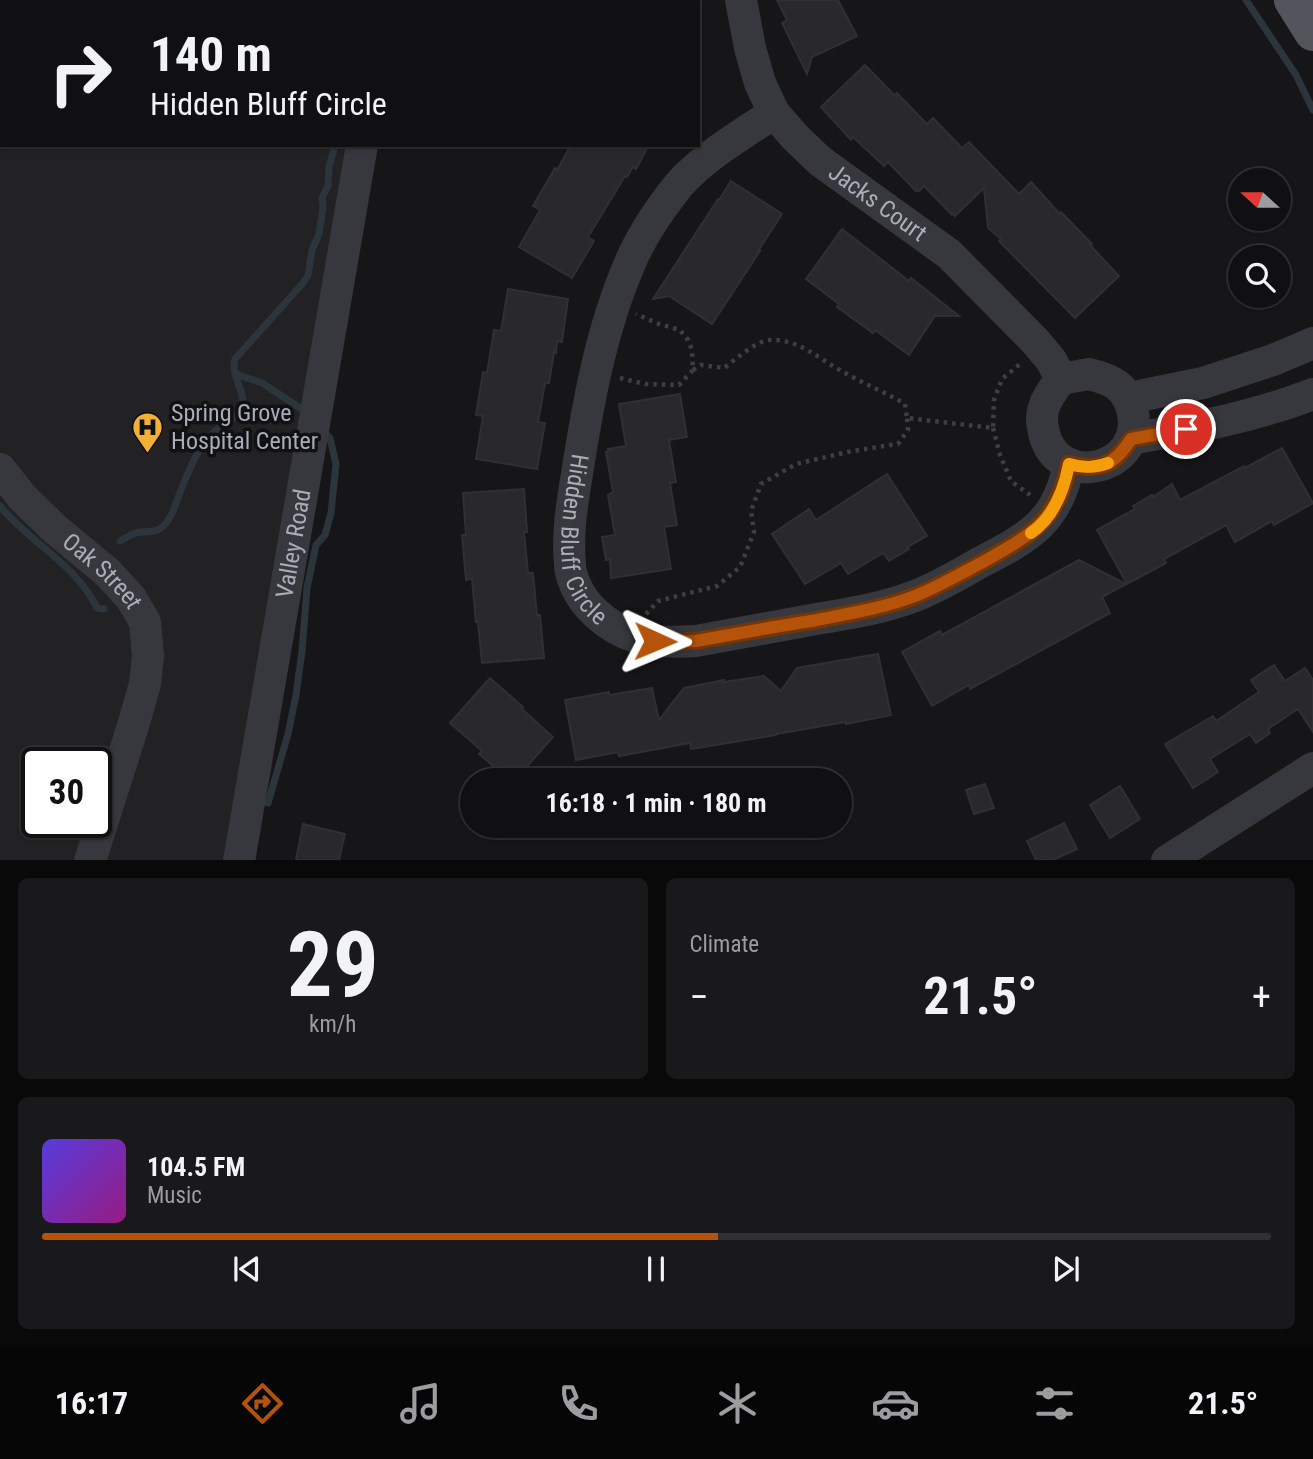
<!DOCTYPE html>
<html lang="en">
<head>
<meta charset="utf-8">
<style>
	:root { --surface:#101012; --page:#19191b; --text:#f1f3f6; --muted:#9c9d9f; --line:#303032; --accent:#b45309 }
	body { margin:0; font-family:"Roboto Condensed",sans-serif; background:var(--page); color:var(--text); height:100vh; display:flex; flex-direction:column; font-size:26px; white-space:nowrap }
	* { box-sizing:border-box; margin:0 }
	p { font-size:23px; color:var(--muted) }
	.icon { flex:none; width:38px; height:38px; fill:none; stroke:currentColor; stroke-width:2; stroke-linecap:round; stroke-linejoin:round }
	.map { position:relative; height:860px; overflow:hidden }
	.sheet { display:flex; flex-direction:column; gap:18px; padding:18px; background:#09090a; flex:1 }
	.sheet>* { flex:none }
	.top-card { position:absolute; left:0px; top:0px; width:700px; height:147px; box-shadow:0 2px 5px #0004,0 0 0 2px var(--line); background:#101012; color:var(--text); overflow:hidden }
	.needle { width:46px; rotate:291deg }
	.fabs { position:absolute; left:1228px; top:168px; display:grid; gap:14px }
	.fabs a { display:grid; place-items:center; width:63px; height:63px; border-radius:50%; background:var(--surface); box-shadow:0 2px 5px #0004,0 0 0 2px var(--line); font-size:35px }
	.speed { position:absolute; left:21px; top:747px; display:flex; gap:14px; font-size:35px; font-weight:700; text-align:center }
	.speed>* { display:grid; place-content:center; width:91px; height:91px; border-radius:50%; background:var(--surface); box-shadow:0 2px 5px #0004,0 0 0 2px var(--line); line-height:1 }
	.speed .limit { border:4px solid #111; border-radius:10px; background:#fff; color:#111 }
	.pin { position:absolute; display:grid; place-items:center; width:60px; height:60px; color:#fff; margin:-30px; border:4px solid #fff; border-radius:50%; box-shadow:0 2px 7px #0007 }
	.me { position:absolute; width:77px; margin:-38px; rotate:91deg; stroke-linejoin:round; filter:drop-shadow(0 0 5px #0008) }
	.turn { display:flex; align-items:center; gap:24px; height:147px; padding:0 35px; font-size:32px }
	.turn .icon { width:91px; height:91px; stroke-width:2.5 }
	.turn b { display:block; font-size:49px; line-height:60px }
	.big { font-size:52px; font-weight:700; line-height:1.1 }
	.sheet .tile { flex:1; display:flex; flex-direction:column; justify-content:center; gap:10px; min-width:0; padding:0 24px; border-radius:10px; background:var(--page) }
	.sheet .dial { align-items:center; gap:0 }
	.dial b { font-size:91px; line-height:1 }
	.song { display:flex; align-items:center; gap:21px }
	.cover { width:84px; height:84px; border-radius:10px; background:linear-gradient(135deg,hsl(250 70% 55%),hsl(310 70% 35%)) }
	.played { height:7px; border-radius:4px; background:linear-gradient(90deg,var(--accent) 55%,var(--line) 55%) }
	.keys { display:flex; justify-content:space-around; direction:ltr }
	.heat { display:flex; justify-content:space-between; align-items:center; font-size:38px; direction:ltr }
	.sheet .tiles { flex:1; display:grid; gap:18px; grid-template-columns:1fr 1fr }
	.tile:last-child { grid-column:span 2 }
	.trip { position:absolute; left:460px; top:768px; width:392px; height:70px; border-radius:35px; background:var(--surface); box-shadow:0 2px 5px #0004,0 0 0 2px var(--line); font-weight:700; line-height:70px; text-align:center }
	.tab-bar { display:flex; height:112px; justify-content:space-around; align-items:center; background:#060607; color:var(--muted) }
	.tab-bar .icon { width:49px; height:49px }
	.tab-bar .active { color:var(--accent) }
	.tab-bar b { font-size:32px; color:var(--text) }
	.map>svg:first-child { display:block }
</style>
</head>
<body>
<div class="map">
<svg width="1313" height="861" viewBox="0 0 1313 861">
	<rect width="100%" height="100%" fill="#161618"/>
	<!-- built -->
	<path fill="#222225" fill-rule="evenodd" d="M 0,0 L 375,0 L 375,2 L 2,2 L 2,145 L 350,145 L 225,860 L 0,860 ZM 37,763 L 96,763 L 96,822 L 37,822 Z"/>
	<g fill="none" stroke-linecap="round" stroke-linejoin="round">
		<!-- stream -->
		<g stroke="#2c353c" stroke-width="7">
			<polyline points="27,0 30,1"/>
			<polyline points="1246,0 1296,75 1313,110"/>
			<polyline points="79,2 80,0"/>
			<polyline points="347,2 347,0"/>
			<polyline points="0,58 2,55"/>
			<polyline points="236,374 262,383 303,410 307,414"/>
			<path d="M 0,506 C 31,544 76,564 97,608 L 104,609"/>
			<path d="M 120,541 C 127,537 133,533 140,532 C 148,531 155,533 161,528 C 172,520 176,502 181,490 C 189,470 198,447 213,433 C 224,423 234,420 243,409 C 246,391 230,376 235,359 L 303,283 L 308,275 L 312,250 L 319,234 L 323,207 L 322,198 L 328,186 L 329,167 L 335,145"/>
			<polyline points="268,803 288,734 296,695 302,651 307,588 316,545 325,535 331,513 336,464 330,438 323,431"/>
		</g>
	</g>
	<!-- building -->
	<g fill="#29292c" stroke="#303034" stroke-width="2">
		<polygon points="777,0 838,0 857,36 812,57 807,74 782,23 787,20"/>
		<polygon points="865,65 894,95 897,93 927,124 933,118 962,148 969,142 1019,194 1031,182 1060,214 1061,212 1092,244 1090,245 1119,276 1075,318 999,241 1001,239 988,228 984,188 955,216 954,214 952,215 924,186 919,191 917,190 916,191 888,162 884,166 853,137 851,140 821,107"/>
		<polygon points="571,145 649,145 636,169 633,167 627,177 625,176 588,237 594,241 572,278 519,247 540,210 533,206 555,168 557,170"/>
		<polygon points="731,181 782,214 758,251 760,251 712,324 669,296 653,299 718,199 719,200"/>
		<polygon points="842,229 909,281 911,278 959,316 935,316 909,355 875,330 873,333 837,307 839,304 806,279"/>
		<polygon points="508,289 568,299 562,342 557,341 556,353 554,352 549,383 545,383 538,422 545,423 537,469 476,459 483,416 476,415 483,372 487,373 494,330 501,331"/>
		<polygon points="680,394 687,437 669,440 676,482 670,483 677,525 664,527 671,569 611,578 610,559 606,560 602,537 615,535 608,495 613,492 606,452 609,451 608,449 626,446 619,404"/>
		<polygon points="1282,448 1313,503 1274,525 1272,521 1235,542 1226,525 1164,559 1166,563 1127,584 1097,530 1135,509 1133,506 1152,495 1153,497 1172,484 1180,500 1244,466 1245,468"/>
		<polygon points="887,474 927,536 907,547 909,549 889,561 883,553 848,574 841,563 805,584 772,534 809,509 816,520"/>
		<polygon points="524,489 527,532 524,532 528,573 533,573 537,615 540,615 544,658 482,663 478,622 476,622 472,579 466,580 462,535 466,535 463,493"/>
		<polygon points="1079,560 1126,584 1102,597 1110,613 970,689 969,685 932,706 902,652 940,631 942,635"/>
		<polygon points="878,654 891,715 846,724 846,722 776,734 776,735 691,749 690,743 619,756 618,752 576,760 565,700 609,692 609,695 652,688 659,720 684,688 724,680 724,682 764,676 781,691 797,668"/>
		<polygon points="1274,665 1285,681 1305,668 1313,680 1313,732 1298,709 1268,729 1270,733 1256,743 1250,734 1210,759 1218,772 1193,788 1165,744 1213,716 1216,721 1259,692 1251,680"/>
		<polygon points="490,678 523,707 522,709 553,737 515,780 510,780 479,754 482,751 450,723"/>
		<polygon points="985,784 994,808 974,814 966,790"/>
		<polygon points="1120,786 1140,819 1110,838 1090,805"/>
		<polygon points="1064,823 1077,849 1053,860 1036,860 1027,841"/>
		<polygon points="303,824 345,834 339,860 296,860"/>
	</g>
	<g fill="none" stroke-linecap="round" stroke-linejoin="round">
		<!-- path -->
		<g stroke="#3d3f44" stroke-width="4.5" stroke-dasharray="3.5 5" stroke-linecap="butt">
			<path d="M 693,370 L 701,365 L 724,368 C 735,360 756,341 769,340 C 796,338 817,357 838,369 C 860,382 883,391 905,404 L 907,418 L 993,428 L 994,400 L 1002,379 L 1020,364"/>
			<polyline points="620,378 645,384 679,385 693,370 692,350 688,340 680,330 659,324 636,314"/>
			<polyline points="993,428 1000,455 1011,481 1030,495"/>
			<polyline points="646,614 658,601 717,586 740,567 754,532 751,511 761,484 796,464 852,451 898,444 908,430 907,418"/>
		</g>
		<!-- minor -->
		<g stroke="#37383d" stroke-width="32">
			<path id="s1" d="M 741,0 L 750,48 L 760,83 L 774,113 L 795,137 L 820,161 L 949,254 L 1035,341 L 1051,360 L 1061,379"/>
			<polyline points="57,2 57,0"/>
			<polyline points="387,2 387,0"/>
			<path id="s2" d="M 774,113 C 740,136 694,162 671,195 C 655,216 640,239 630,263 C 601,330 588,403 577,474 C 572,504 567,534 570,564 C 570,573 575,586 580,594 C 586,605 596,614 605,621 C 634,643 661,643 696,641 C 734,634 773,627 811,620 C 846,614 881,609 915,596 C 938,587 960,574 981,562 C 1029,537 1058,522 1069,464"/>
			<polyline points="0,128 2,124"/>
			<path d="M 1089,374 C 1112,380 1125,385 1132,409 C 1148,469 1058,492 1044,433 C 1042,425 1041,415 1044,407 C 1047,397 1055,387 1061,379 Z"/>
			<polyline points="1129,398 1203,383 1273,360 1313,343"/>
			<path d="M 1131,439 C 1193,428 1254,417 1313,394"/>
			<path id="s3" d="M 0,469 L 23,498 L 55,529 L 108,573 L 131,598 L 145,622 L 148,656 L 145,684 L 133,726 L 90,861"/>
			<path id="s4" d="M 239,861 L 362,145"/>
			<polyline points="1167,861 1313,768"/>
		</g>
		<!-- major -->
		<polyline stroke="#53555c" stroke-width="38" points="1293,0 1313,32"/>
	</g>
	<g fill="none" stroke-linecap="round" stroke-linejoin="round">
		<defs>
			<path id="route" d="M 655,641 L 670,642 L 696,641 C 734,634 773,627 811,621 C 846,614 881,609 915,596 C 938,587 960,574 981,563 C 1029,536 1058,522 1069,464 C 1099,472 1115,465 1131,439 L 1186,429"/>
		</defs>
		<!-- route casing -->
		<use href="#route" stroke="#753606" stroke-width="18"/>
		<!-- route -->
		<use href="#route" stroke="#b45309" stroke-width="12"/>
		<!-- slow -->
		<path stroke="#f59e0b" stroke-width="12" d="M 1031,533 C 1053,518 1064,490 1069,464 C 1083,468 1094,468 1108,463"/>
	</g>
	<!-- icons -->
	<defs>
		<symbol id="hospital-pin" viewBox="-11 -11 22 30"><path d="M0 17L-7.5 6A9.5 9.5 0 1 1 7.5 6Z" fill="#f2b134" stroke="#111113"/><path d="M-5-5h3v3.5h4V-5h3V5h-3V1.5h-4V5h-3Z" fill="#111"/></symbol>
	</defs>
	<g fill-rule="evenodd">
		<use href="#hospital-pin" x="130" y="410" width="35" height="47"/>
	</g>
	<g text-anchor="middle" dominant-baseline="central" stroke-width="7" stroke-linejoin="round" paint-order="stroke">
		<!-- street labels -->
		<g font-size="24" fill="#a8adb8" stroke="#111113">
			<text stroke="none"><textPath href="#s1" startOffset="256">Jacks Court</textPath></text>
			<text stroke="none"><textPath href="#s2" startOffset="499">Hidden Bluff Circle</textPath></text>
			<text stroke="none"><textPath href="#s4" startOffset="322">Valley Road</textPath></text>
			<text stroke="none"><textPath href="#s3" startOffset="145">Oak Street</textPath></text>
		</g>
		<!-- poi labels -->
		<g font-size="24" fill="#a8adb8" stroke="#111113" text-anchor="start">
			<text x="171" y="413">Spring Grove<tspan x="171" dy="28">Hospital Center</tspan></text>
		</g>
	</g>
</svg>
<div class="fabs">
<a><svg class="needle" viewBox="-14 -14 28 28"><path d="M0-13l5 13h-10z" fill="#e53935"/><path d="M0 13l5-13h-10z" fill="#9c9d9f"/></svg></a>
<a><svg class="icon" aria-label="search" viewBox="0 0 24 24"><circle cx="10" cy="10" r="6"/><path d="M15 15l6 6"/></svg></a>
</div>
<div class="speed"><div class="limit">30</div></div>
<div class="pin" style="left:1186px;top:429px;background:#d93025"><svg class="icon" aria-label="arrive" viewBox="0 0 24 24"><path d="M6 21V4h12l-3 4 3 4H6"/></svg></div>
<svg class="me" style="left:655px;top:641px" viewBox="-20 -20 40 40"><path d="M0-17L14 15 0 8-14 15z" fill="#b45309" stroke="#fff" stroke-width="4"/></svg>
<div class="trip">16:18 · 1 min · 180 m</div>
<div class="top-card">
<div class="turn"><svg class="icon" aria-label="right" viewBox="0 0 24 24"><path d="M7 20v-9h11M14 6l5 5-5 5"/></svg><div><b>140 m</b>Hidden Bluff Circle</div></div>
</div>
</div>
<section class="sheet">
<div class="tiles">
<div class="tile dial"><b>29</b><p>km/h</p></div>
<div class="tile"><p>Climate</p>
<div class="heat"><a>−</a><b class="big">21.5°</b><a>+</a></div>
</div>
<div class="tile">
<div class="song"><i class="cover"></i><div><b>104.5 FM</b><p>Music</p></div></div>
<div class="played"></div>
<div class="keys"><svg class="icon" aria-label="previous" viewBox="0 0 24 24"><path d="M18 5L8 12l10 7zM5 5v14"/></svg><svg class="icon" aria-label="pause" viewBox="0 0 24 24"><path d="M8 5v14M16 5v14"/></svg><svg class="icon" aria-label="next" viewBox="0 0 24 24"><path d="M6 5l10 7-10 7zM19 5v14"/></svg></div>
</div>
</div>
</section>
<nav class="tab-bar">
<b>16:17</b>
<svg class="icon active" aria-label="directions" viewBox="0 0 24 24"><path d="M12 3l9 9-9 9-9-9zM9 14v-3h6M13 9l2 2-2 2"/></svg>
<svg class="icon" aria-label="music" viewBox="0 0 24 24"><path d="M9 18V5l10-2v13"/><circle cx="6" cy="18" r="3"/><circle cx="16" cy="16" r="3"/></svg>
<svg class="icon" aria-label="phone" viewBox="0 0 24 24"><path d="M5 4h4l2 5-3 2q2 4 5 5l2-3 5 2v4C11 20 4 13 5 4z"/></svg>
<svg class="icon" aria-label="climate" viewBox="0 0 24 24"><path d="M12 3v18M4 7l16 10M4 17L20 7"/></svg>
<svg class="icon" aria-label="car" viewBox="0 0 24 24"><path d="M5 17H2v-5l4-1 3-4h7l3 4 3 1v5h-3M9 17h6M6 11h13"/><circle cx="7" cy="17" r="2"/><circle cx="17" cy="17" r="2"/></svg>
<svg class="icon" aria-label="filters" viewBox="0 0 24 24"><path d="M4 7h16M4 17h16"/><circle cx="9" cy="7" r="2"/><circle cx="15" cy="17" r="2"/></svg>
<b>21.5°</b>
</nav>
</body>
</html>
